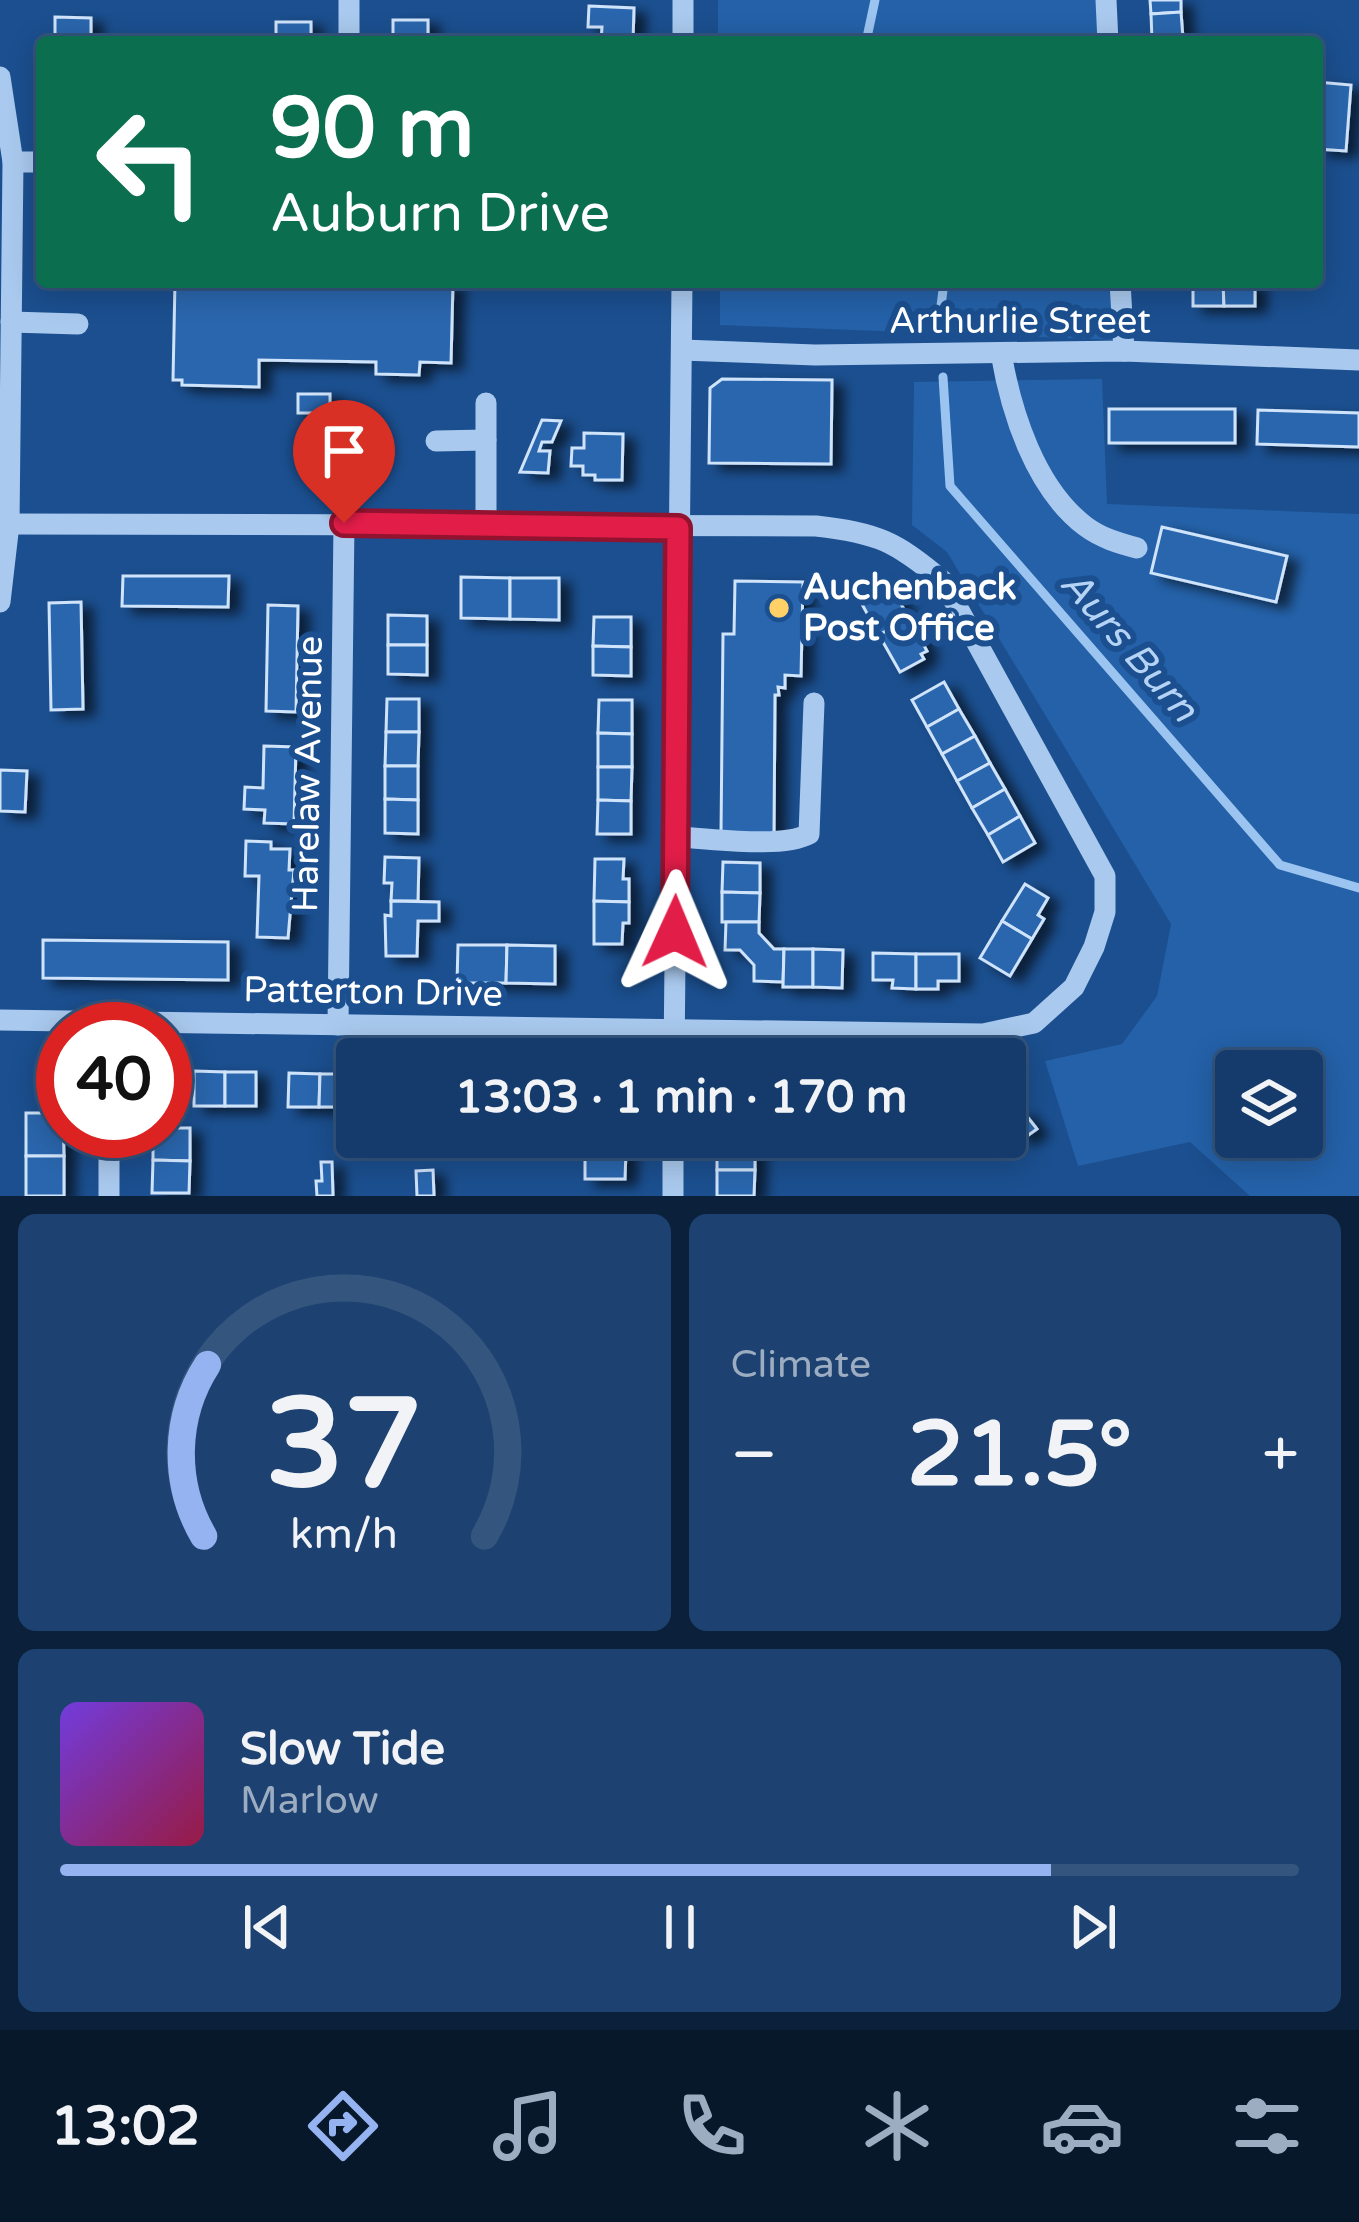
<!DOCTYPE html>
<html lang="en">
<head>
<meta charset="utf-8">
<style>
	:root { --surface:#143b6b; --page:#1d4271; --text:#f1f3f6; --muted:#9dadc1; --line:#33557e; --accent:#95b2f1 }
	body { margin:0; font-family:"Varela Round",sans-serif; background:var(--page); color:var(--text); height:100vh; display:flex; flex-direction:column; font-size:45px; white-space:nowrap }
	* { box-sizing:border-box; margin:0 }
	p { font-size:39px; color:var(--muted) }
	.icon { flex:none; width:66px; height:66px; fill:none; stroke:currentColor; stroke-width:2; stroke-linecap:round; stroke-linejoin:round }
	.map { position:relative; height:1196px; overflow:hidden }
	.sheet { display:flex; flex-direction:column; gap:18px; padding:18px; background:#0b203b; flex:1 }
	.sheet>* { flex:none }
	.banner { position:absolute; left:36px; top:36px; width:1287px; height:252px; border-radius:12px; box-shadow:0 6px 30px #0003,0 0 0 3px var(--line); background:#0b6e4f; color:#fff; overflow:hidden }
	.tools { position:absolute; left:1215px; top:1050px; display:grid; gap:24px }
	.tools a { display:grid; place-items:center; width:108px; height:108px; border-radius:12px; background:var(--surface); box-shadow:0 6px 30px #0003,0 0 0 3px var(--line); font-size:60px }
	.speed { position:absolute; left:36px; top:1002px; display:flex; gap:24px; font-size:60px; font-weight:700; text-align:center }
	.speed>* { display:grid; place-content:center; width:156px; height:156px; border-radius:50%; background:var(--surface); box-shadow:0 6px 30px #0003,0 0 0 3px var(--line); line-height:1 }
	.speed .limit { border:18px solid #d22; background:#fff; color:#111 }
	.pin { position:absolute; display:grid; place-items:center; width:102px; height:102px; color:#fff; margin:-123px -51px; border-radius:50% 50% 50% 0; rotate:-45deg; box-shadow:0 0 12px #0007 }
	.pin .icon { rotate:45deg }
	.me { position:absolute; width:132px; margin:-66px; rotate:1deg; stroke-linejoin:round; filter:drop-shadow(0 0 9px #0008) }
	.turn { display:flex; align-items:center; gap:42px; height:252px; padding:0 36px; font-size:54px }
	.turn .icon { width:156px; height:156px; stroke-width:2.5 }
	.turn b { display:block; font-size:84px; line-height:102px }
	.big { font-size:90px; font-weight:800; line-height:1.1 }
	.sheet .widget { flex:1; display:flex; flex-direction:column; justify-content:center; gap:18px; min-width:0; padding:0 42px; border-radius:18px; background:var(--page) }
	.sheet .dial { align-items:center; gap:0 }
	.dial svg { height:312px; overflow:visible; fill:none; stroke:var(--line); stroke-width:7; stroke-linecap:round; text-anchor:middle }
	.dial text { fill:var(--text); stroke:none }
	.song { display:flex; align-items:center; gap:36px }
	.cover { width:144px; height:144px; border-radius:18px; background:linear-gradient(135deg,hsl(260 70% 55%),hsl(340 70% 35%)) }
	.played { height:12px; border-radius:6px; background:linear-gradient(90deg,var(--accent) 80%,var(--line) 80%) }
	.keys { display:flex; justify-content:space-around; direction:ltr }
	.heat { display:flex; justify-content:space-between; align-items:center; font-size:66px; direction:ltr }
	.sheet .tiles { flex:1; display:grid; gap:18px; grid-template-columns:1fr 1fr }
	.widget:last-child { grid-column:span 2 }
	.trip { position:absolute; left:336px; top:1038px; width:690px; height:120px; border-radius:12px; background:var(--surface); box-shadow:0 6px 30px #0003,0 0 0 3px var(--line); font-weight:800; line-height:120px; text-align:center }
	.dock { display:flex; height:192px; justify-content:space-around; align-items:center; background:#08182b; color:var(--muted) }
	.dock .icon { width:84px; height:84px }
	.dock .selected { color:var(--accent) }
	.dock b { font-size:54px; color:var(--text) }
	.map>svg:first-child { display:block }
</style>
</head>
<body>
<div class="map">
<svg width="1359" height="1196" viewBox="0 0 1359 1196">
	<defs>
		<filter id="shadow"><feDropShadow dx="11" dy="6" stdDeviation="6" flood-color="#0009"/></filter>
	</defs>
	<rect width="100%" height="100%" fill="#1b4f8f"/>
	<!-- green -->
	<g fill="#2461a8" fill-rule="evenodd">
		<polygon points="718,0 1099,0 1101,42 718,42"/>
		<polygon points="720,282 1116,282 1119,340 720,325"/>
		<path d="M 1102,379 L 1107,504 L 1359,514 L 1359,1196 L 1250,1196 L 1190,1142 L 1078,1166 L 1045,1061 L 1122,1044 L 1157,996 L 1171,924 L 947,552 L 912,525 L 914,382 ZM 1236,1071 L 1302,1071 L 1302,1137 L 1236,1137 Z"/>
	</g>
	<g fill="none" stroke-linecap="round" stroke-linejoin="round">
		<!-- stream -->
		<g stroke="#9cc4f0" stroke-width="9">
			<polyline points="866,42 875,0"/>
			<polyline points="938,330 944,282"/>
			<polyline points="943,377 950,486 1280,865 1359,888"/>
		</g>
	</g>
	<!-- building -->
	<g fill="#2a66ad" stroke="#cfe3fa" stroke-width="3" filter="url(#shadow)">
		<polygon points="1150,0 1181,0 1181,12 1151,14"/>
		<polygon points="589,6 634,8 633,42 601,42 602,27 588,27"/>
		<polygon points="1181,12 1183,38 1152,40 1151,14"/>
		<polygon points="55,17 91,18 91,42 55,42"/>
		<rect x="393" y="20" width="35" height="22"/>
		<rect x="276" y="22" width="35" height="20"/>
		<polygon points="1317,82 1351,85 1346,151 1317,149"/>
		<polygon points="175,282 453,282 451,363 420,362 419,375 376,374 376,362 259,360 259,387 182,385 182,380 173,380"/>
		<polygon points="1188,282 1223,282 1224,306 1193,306 1193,287"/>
		<polygon points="1223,282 1255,282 1255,306 1224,306"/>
		<polygon points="722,379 832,380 831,464 709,463 710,388"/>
		<rect x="298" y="394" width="32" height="19"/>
		<rect x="1109" y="409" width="126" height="34"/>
		<polygon points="1258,410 1359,413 1359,447 1257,444"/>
		<polygon points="542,420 561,421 552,442 542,442 539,451 550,451 548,473 520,472"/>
		<polygon points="584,433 623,434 622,480 595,480 595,475 583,475 583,466 571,466 572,448 584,448"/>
		<polygon points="1162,527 1287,556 1276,602 1151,573"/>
		<polygon points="123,576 229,576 228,607 122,606"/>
		<polygon points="461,577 510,578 510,619 461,618"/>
		<polygon points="510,578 559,578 559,620 510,619"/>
		<polygon points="887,580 909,618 879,635 858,597"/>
		<polygon points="735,581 803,582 801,676 785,675 785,688 778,687 779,695 775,695 774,834 721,834 723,634 734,634"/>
		<polygon points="81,602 83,709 51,710 49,603"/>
		<polygon points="268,605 298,606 296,712 266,711"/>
		<polygon points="388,615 427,616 427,645 388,645"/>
		<polygon points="594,617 631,617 631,647 593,646"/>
		<polygon points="909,618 927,651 921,654 924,659 900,672 879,635"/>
		<polygon points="388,645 427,645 427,675 388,674"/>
		<polygon points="593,646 631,647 631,676 593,675"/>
		<polygon points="944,682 959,709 927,727 912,700"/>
		<polygon points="387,699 419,699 419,732 386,732"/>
		<polygon points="599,700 632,700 632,734 598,733"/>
		<polygon points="959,709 975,736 942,754 927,727"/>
		<polygon points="386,732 419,732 418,766 385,766"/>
		<polygon points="598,733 632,734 632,767 598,767"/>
		<polygon points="975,736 990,763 957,781 942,754"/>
		<polygon points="264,746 296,747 294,824 264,823 265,810 244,809 245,787 263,788"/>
		<polygon points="990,763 1005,789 972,808 957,781"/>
		<polygon points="385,766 418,766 418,800 385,799"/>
		<polygon points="598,767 632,767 631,801 598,800"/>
		<polygon points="0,770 27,771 25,812 0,811"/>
		<polygon points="1005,789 1020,816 988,835 972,808"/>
		<polygon points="385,799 418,800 418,834 385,833"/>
		<polygon points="598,800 631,801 631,834 597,834"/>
		<polygon points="1020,816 1035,843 1003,862 988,835"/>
		<polygon points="246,841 271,842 271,849 290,849 289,870 294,870 288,938 257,937 259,876 245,876"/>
		<polygon points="385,857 419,858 418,901 391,901 392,883 384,883"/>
		<polygon points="595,859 624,859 623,879 629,879 629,902 594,901"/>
		<polygon points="723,862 760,863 760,893 722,892"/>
		<polygon points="1025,884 1048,898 1038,915 1044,919 1032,939 1002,921"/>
		<polygon points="722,892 760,893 759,922 722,922"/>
		<polygon points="391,901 439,902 439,921 418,921 417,956 386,956 385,915 391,916"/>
		<polygon points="594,901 629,902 629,923 623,923 622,944 594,944"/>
		<polygon points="1002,921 1032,939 1010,976 980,958"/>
		<polygon points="726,922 759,922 759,933 774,949 784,949 783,982 754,981 754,965 740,950 725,950"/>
		<polygon points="43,940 228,942 228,980 43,978"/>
		<polygon points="458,945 507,945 506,983 457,983"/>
		<polygon points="507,945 555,946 555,984 506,983"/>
		<polygon points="784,949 813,949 813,987 783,987"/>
		<polygon points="813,949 843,950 842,988 813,987"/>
		<polygon points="873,953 916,954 916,989 892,988 893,980 873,980"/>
		<polygon points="916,954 959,954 959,981 938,981 938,989 916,989"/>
		<polygon points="194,1071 225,1072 225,1106 194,1106"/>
		<rect x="225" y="1072" width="31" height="34"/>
		<polygon points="289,1073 320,1074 319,1107 288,1107"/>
		<polygon points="320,1074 351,1074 350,1107 319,1107"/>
		<polygon points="1022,1110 1037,1129 1023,1139 1008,1120"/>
		<polygon points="26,1113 63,1113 64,1156 26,1156"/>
		<polygon points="165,1128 190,1128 190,1161 153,1160 153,1131 165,1131"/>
		<polygon points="586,1137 626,1137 626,1150 585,1150"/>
		<polygon points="717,1140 755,1141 755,1170 717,1170"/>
		<polygon points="585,1150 626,1150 625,1179 585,1179"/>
		<rect x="26" y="1156" width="38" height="40"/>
		<polygon points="153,1160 190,1161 189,1193 152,1193"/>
		<polygon points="321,1162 332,1162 333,1196 317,1196 316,1181 322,1181"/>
		<polygon points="433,1170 434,1196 417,1196 416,1171"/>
		<polygon points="717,1170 755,1170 754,1196 717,1196"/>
	</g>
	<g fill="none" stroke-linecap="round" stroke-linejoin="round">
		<!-- minor -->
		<g stroke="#a9c9ee" stroke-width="21">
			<polyline points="349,0 349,42"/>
			<polyline points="1106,0 1108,42"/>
			<polyline points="683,42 683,0"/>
			<polyline points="0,77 13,162 9,524 0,602"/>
			<polyline points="13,162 42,162"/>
			<polyline points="1120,282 1124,351"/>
			<polyline points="11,322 78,324"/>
			<polyline points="682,350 815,355 1124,351 1359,360"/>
			<path d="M 1001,353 C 1011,412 1035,488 1085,526 C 1101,538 1118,543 1137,548"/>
			<polyline points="486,403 486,525"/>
			<polyline points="436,441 486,440"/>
			<path d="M 676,837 C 710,838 781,849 809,834 L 814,703"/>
			<path d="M 0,1020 L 983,1034 L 1034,1023 L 1074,987 L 1094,947 L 1105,912 L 1105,876 L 943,581 C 895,541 878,533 816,526 L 9,524"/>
			<polyline points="338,1025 344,523"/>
			<polyline points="674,1059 682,282"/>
			<polyline points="109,1196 109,1131"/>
			<polyline points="673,1196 673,1137"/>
		</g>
	</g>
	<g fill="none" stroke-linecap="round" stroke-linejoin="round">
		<defs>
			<polyline id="route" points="344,523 678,528 675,932"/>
		</defs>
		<!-- route casing -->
		<use href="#route" stroke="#92132f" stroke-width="30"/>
		<!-- route -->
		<use href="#route" stroke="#e11d48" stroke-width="21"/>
	</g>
	<!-- markers -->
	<circle fill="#ffd166" stroke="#1b4f8f" stroke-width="4.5" cx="779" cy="608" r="12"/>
	<g text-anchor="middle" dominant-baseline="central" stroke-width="12" stroke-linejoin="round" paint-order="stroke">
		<!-- street labels -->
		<g font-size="36" fill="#fff" stroke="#1b4f8f">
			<text x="1020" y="321">Arthurlie Street</text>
			<text transform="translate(308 774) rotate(-89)">Harelaw Avenue</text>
			<text transform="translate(373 992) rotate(1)">Patterton Drive</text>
		</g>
		<!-- poi labels -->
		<g font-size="36" font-weight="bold" fill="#fff" stroke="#1b4f8f" text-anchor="start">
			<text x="803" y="587">Auchenback<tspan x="803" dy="41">Post Office</tspan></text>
		</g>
		<!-- water labels -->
		<g font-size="39" font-style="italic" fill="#b5d3f5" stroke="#1b4f8f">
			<text transform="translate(1129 646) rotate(49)">Aurs Burn</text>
		</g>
	</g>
</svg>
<div class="tools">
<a><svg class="icon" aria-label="layers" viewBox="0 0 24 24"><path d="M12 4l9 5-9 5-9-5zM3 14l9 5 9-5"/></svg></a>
</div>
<div class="speed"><div class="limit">40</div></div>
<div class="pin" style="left:344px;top:523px;background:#d93025"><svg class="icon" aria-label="arrive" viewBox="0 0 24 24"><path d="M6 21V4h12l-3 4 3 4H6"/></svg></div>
<svg class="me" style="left:675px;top:932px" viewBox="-20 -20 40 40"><path d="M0-17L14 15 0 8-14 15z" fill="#e11d48" stroke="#fff" stroke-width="4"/></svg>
<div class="trip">13:03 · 1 min · 170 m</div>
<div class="banner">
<div class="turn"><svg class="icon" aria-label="left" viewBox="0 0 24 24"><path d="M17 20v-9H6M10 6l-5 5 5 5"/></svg><div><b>90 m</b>Auburn Drive</div></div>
</div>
</div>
<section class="sheet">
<div class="tiles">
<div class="widget dial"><svg viewBox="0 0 100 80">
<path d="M14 69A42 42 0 1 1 86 69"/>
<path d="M14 69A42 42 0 0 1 15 25" stroke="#95b2f1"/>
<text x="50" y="56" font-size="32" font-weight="700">37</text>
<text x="50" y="72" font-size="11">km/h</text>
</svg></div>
<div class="widget"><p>Climate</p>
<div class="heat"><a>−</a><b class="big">21.5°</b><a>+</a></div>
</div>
<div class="widget">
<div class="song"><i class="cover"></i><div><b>Slow Tide</b><p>Marlow</p></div></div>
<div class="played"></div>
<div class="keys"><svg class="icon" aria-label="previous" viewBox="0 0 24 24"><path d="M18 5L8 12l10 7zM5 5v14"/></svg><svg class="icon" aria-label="pause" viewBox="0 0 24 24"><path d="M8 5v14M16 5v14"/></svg><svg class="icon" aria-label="next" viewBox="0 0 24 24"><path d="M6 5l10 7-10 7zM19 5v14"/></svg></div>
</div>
</div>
</section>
<nav class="dock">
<b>13:02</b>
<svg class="icon selected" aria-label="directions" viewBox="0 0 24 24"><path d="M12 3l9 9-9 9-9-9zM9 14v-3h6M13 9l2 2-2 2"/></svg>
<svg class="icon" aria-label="music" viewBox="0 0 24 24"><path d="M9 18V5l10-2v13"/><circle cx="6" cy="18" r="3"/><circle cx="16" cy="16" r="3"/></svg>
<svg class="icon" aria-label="phone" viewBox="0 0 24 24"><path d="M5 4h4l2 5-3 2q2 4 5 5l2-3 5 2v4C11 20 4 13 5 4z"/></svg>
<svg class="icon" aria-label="climate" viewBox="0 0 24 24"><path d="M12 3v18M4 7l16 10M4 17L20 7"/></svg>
<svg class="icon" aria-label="car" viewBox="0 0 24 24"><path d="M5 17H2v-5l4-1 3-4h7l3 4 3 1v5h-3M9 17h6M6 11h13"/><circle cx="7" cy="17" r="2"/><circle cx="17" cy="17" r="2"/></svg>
<svg class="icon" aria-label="filters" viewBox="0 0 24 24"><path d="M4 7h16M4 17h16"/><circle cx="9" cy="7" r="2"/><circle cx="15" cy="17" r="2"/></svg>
</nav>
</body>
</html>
